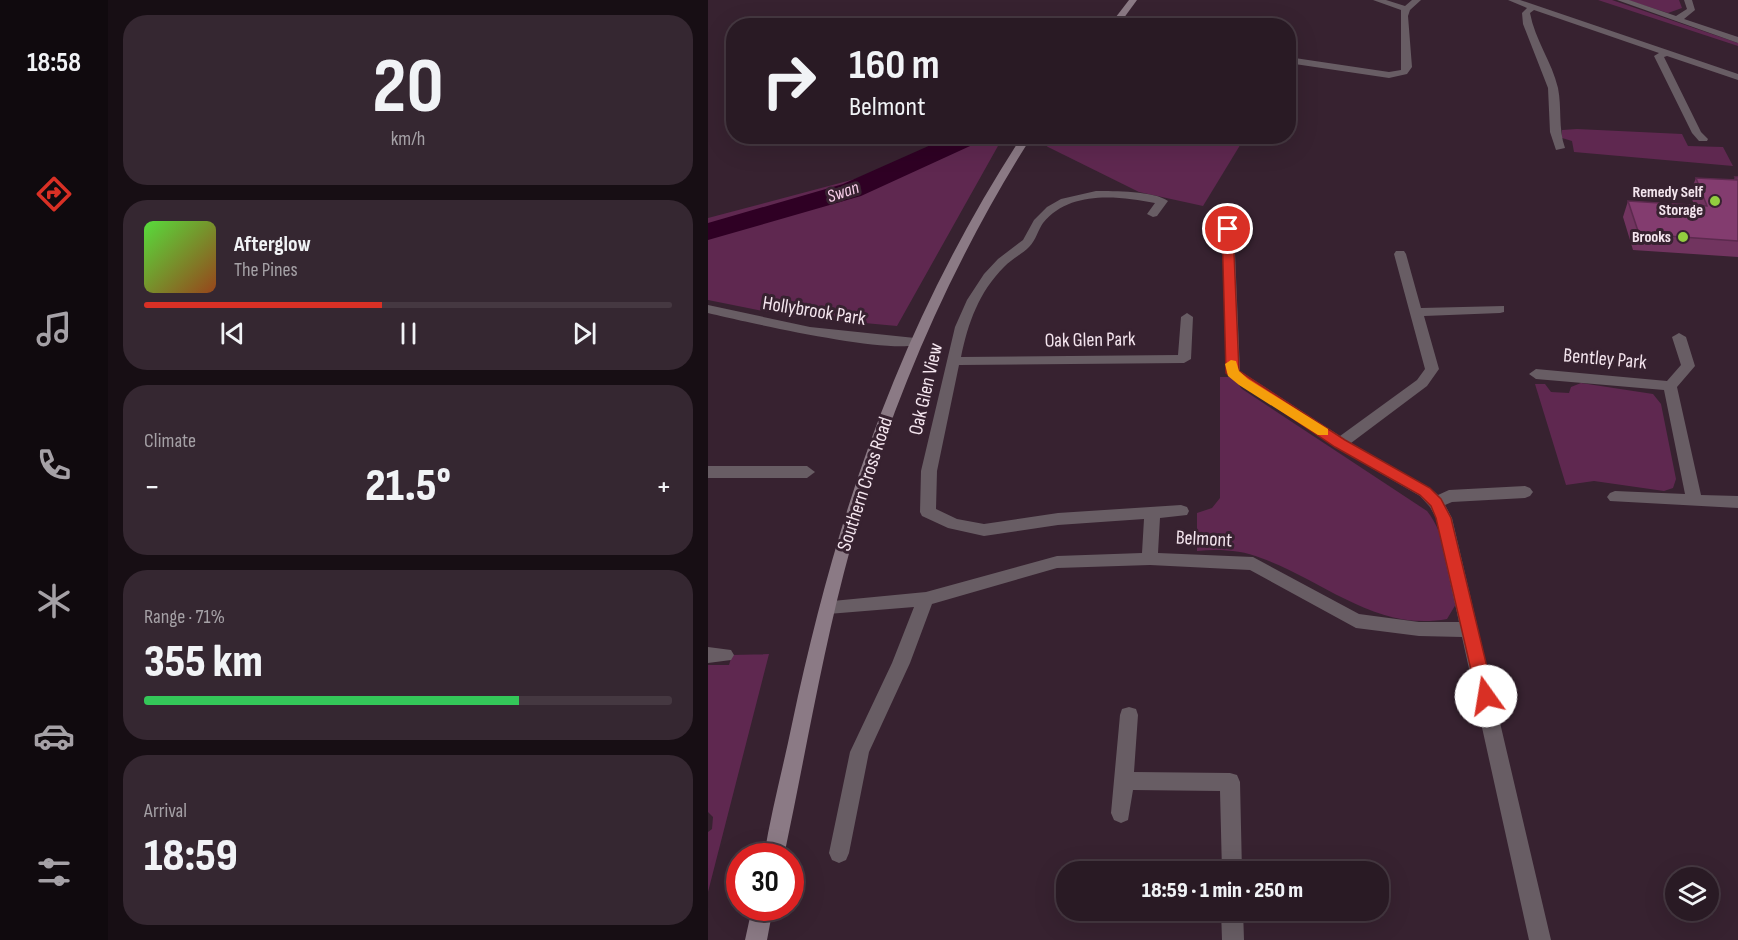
<!DOCTYPE html>
<html lang="en">
<head>
<meta charset="utf-8">
<style>
	:root { --surface:#291a24; --page:#352731; --text:#f1f3f6; --muted:#a5a1a6; --line:#453841; --accent:#d93025 }
	body { margin:0; font-family:"Sofia Sans Condensed",sans-serif; background:var(--page); color:var(--text); height:100vh; display:flex; flex-direction:column; font-size:22px; white-space:nowrap }
	* { box-sizing:border-box; margin:0 }
	p { font-size:20px; color:var(--muted) }
	.icon { flex:none; width:33px; height:33px; fill:none; stroke:currentColor; stroke-width:2; stroke-linecap:round; stroke-linejoin:round }
	.map { position:relative; flex:1; overflow:hidden }
	.side { display:flex; flex-direction:column; gap:15px; padding:15px; background:#170e14; width:600px }
	.side>* { flex:none }
	.top-card { position:absolute; left:18px; top:18px; width:570px; height:126px; border-radius:24px; box-shadow:0 6px 24px #0002,0 0 0 2px var(--line); background:#291a24; color:var(--text); overflow:hidden }
	.controls { position:absolute; left:957px; top:867px; display:grid; gap:12px }
	.controls a { display:grid; place-items:center; width:54px; height:54px; border-radius:50%; background:var(--surface); box-shadow:0 6px 24px #0002,0 0 0 2px var(--line); font-size:30px }
	.speed { position:absolute; left:18px; top:843px; display:flex; gap:12px; font-size:30px; font-weight:700; text-align:center }
	.speed>* { display:grid; place-content:center; width:78px; height:78px; border-radius:50%; background:var(--surface); box-shadow:0 6px 24px #0002,0 0 0 2px var(--line); line-height:1 }
	.speed .limit { border:9px solid #d22; background:#fff; color:#111 }
	.pin { position:absolute; display:grid; place-items:center; width:51px; height:51px; color:#fff; margin:-26px; border:3px solid #fff; border-radius:50%; box-shadow:0 2px 6px #0007 }
	.me { position:absolute; width:66px; margin:-33px; rotate:347deg; stroke-linejoin:round; filter:drop-shadow(0 0 4px #0008) }
	.turn { display:flex; align-items:center; gap:21px; height:126px; padding:0 24px; font-size:27px }
	.turn .icon { width:78px; height:78px; stroke-width:2.5 }
	.turn b { display:block; font-size:42px; line-height:51px }
	.big { font-size:45px; font-weight:800; line-height:1.1 }
	.side .tile { flex:1; display:flex; flex-direction:column; justify-content:center; gap:9px; min-width:0; padding:0 21px; border-radius:24px; background:var(--page) }
	.side .dial { align-items:center; gap:0 }
	.dial b { font-size:78px; line-height:1 }
	.song { display:flex; align-items:center; gap:18px }
	.cover { width:72px; height:72px; border-radius:9px; background:linear-gradient(135deg,hsl(110 70% 55%),hsl(20 70% 35%)) }
	.played { height:6px; border-radius:3px; background:linear-gradient(90deg,var(--accent) 45%,var(--line) 45%) }
	.keys { display:flex; justify-content:space-around; direction:ltr }
	.heat { display:flex; justify-content:space-between; align-items:center; font-size:33px; direction:ltr }
	.charge { height:9px; border-radius:4px; background:linear-gradient(90deg,#34c759 71%,var(--line) 0) }
	.trip { position:absolute; left:348px; top:861px; width:333px; height:60px; border-radius:24px; background:var(--surface); box-shadow:0 6px 24px #0002,0 0 0 2px var(--line); font-weight:800; line-height:60px; text-align:center }
	main { display:flex; flex:1; min-height:0 }
	.tab-bar { display:flex; flex-direction:column; width:108px; justify-content:space-around; align-items:center; background:#100a0e; color:var(--muted) }
	.tab-bar .icon { width:42px; height:42px }
	.tab-bar .on { color:var(--accent) }
	.tab-bar b { font-size:27px; color:var(--text) }
	.map>svg:first-child { display:block }
</style>
</head>
<body>
<main>
<nav class="tab-bar">
<b>18:58</b>
<svg class="icon on" aria-label="directions" viewBox="0 0 24 24"><path d="M12 3l9 9-9 9-9-9zM9 14v-3h6M13 9l2 2-2 2"/></svg>
<svg class="icon" aria-label="music" viewBox="0 0 24 24"><path d="M9 18V5l10-2v13"/><circle cx="6" cy="18" r="3"/><circle cx="16" cy="16" r="3"/></svg>
<svg class="icon" aria-label="phone" viewBox="0 0 24 24"><path d="M5 4h4l2 5-3 2q2 4 5 5l2-3 5 2v4C11 20 4 13 5 4z"/></svg>
<svg class="icon" aria-label="climate" viewBox="0 0 24 24"><path d="M12 3v18M4 7l16 10M4 17L20 7"/></svg>
<svg class="icon" aria-label="car" viewBox="0 0 24 24"><path d="M5 17H2v-5l4-1 3-4h7l3 4 3 1v5h-3M9 17h6M6 11h13"/><circle cx="7" cy="17" r="2"/><circle cx="17" cy="17" r="2"/></svg>
<svg class="icon" aria-label="filters" viewBox="0 0 24 24"><path d="M4 7h16M4 17h16"/><circle cx="9" cy="7" r="2"/><circle cx="15" cy="17" r="2"/></svg>
</nav>
<section class="side">
<div class="tile dial"><b>20</b><p>km/h</p></div>
<div class="tile">
<div class="song"><i class="cover"></i><div><b>Afterglow</b><p>The Pines</p></div></div>
<div class="played"></div>
<div class="keys"><svg class="icon" aria-label="previous" viewBox="0 0 24 24"><path d="M18 5L8 12l10 7zM5 5v14"/></svg><svg class="icon" aria-label="pause" viewBox="0 0 24 24"><path d="M8 5v14M16 5v14"/></svg><svg class="icon" aria-label="next" viewBox="0 0 24 24"><path d="M6 5l10 7-10 7zM19 5v14"/></svg></div>
</div>
<div class="tile"><p>Climate</p>
<div class="heat"><a>−</a><b class="big">21.5°</b><a>+</a></div>
</div>
<div class="tile"><p>Range · 71%</p><b class="big">355 km</b><div class="charge"></div></div>
<div class="tile"><p>Arrival</p><b class="big">18:59</b></div>
</section>
<div class="map">
<svg width="1030" height="940" viewBox="0 0 1030 940">
	<rect width="100%" height="100%" fill="#372230"/>
	<!-- green -->
	<g fill="#5f2850">
		<polygon points="890,0 904,0 1030,43 1030,46"/>
		<polygon points="919,0 971,0 974,8 960,13"/>
		<polygon points="869,129 974,134 980,146 1015,147 1025,166 866,152 864,141 854,138 854,130"/>
		<polygon points="338,136 537,137 495,206 431,192 340,147 333,142"/>
		<polygon points="252,137 295,137 189,326 80,316 0,300 0,218 147,179"/>
		<path d="M 512,377 L 524,377 L 534,389 L 719,511 C 739,536 741,573 748,604 L 739,619 C 668,632 615,580 553,558 C 533,550 510,549 489,551 L 489,513 L 504,508 L 512,498 Z"/>
		<polygon points="873,383 945,394 953,404 968,479 965,488 956,491 886,481 858,485 827,384 837,384 843,392 861,393 863,387"/>
		<polygon points="61,654 0,892 0,832 4,829 5,817 0,812 0,665 21,665 24,655"/>
	</g>
	<g fill="none" stroke-linecap="round" stroke-linejoin="round">
		<!-- river -->
		<polygon fill="#2f0024" fill-rule="evenodd" points="243,136 276,136 273,141 153,196 0,240 0,223 135,184"/>
		<!-- minor -->
		<g fill="#685d64" fill-rule="evenodd">
			<polygon points="665,0 678,0 697,6 704,0 713,0 702,10 700,16 704,67 699,74 681,78 580,63 580,57 681,72 693,70 693,10"/>
			<path d="M 800,0 L 812,0 L 1030,74 L 1030,80 L 959,56 L 956,57 L 993,132 L 1000,139 L 999,141 L 991,141 L 984,133 L 946,56 L 951,53 L 826,10 L 822,13 C 827,40 844,62 850,88 C 854,108 850,128 857,148 L 848,150 L 842,132 L 840,88 L 815,24 L 814,13 L 819,8 Z"/>
			<polygon points="909,0 921,0 968,16 979,9 976,0 984,0 987,10 976,19 1030,37 1030,43"/>
			<path d="M 388,191 C 406,191 446,191 460,201 L 449,216 L 445,217 L 439,214 L 447,203 C 410,196 362,190 335,223 C 330,230 328,240 321,247 C 314,254 304,259 296,267 C 271,292 260,323 253,357 L 470,355 L 473,317 L 479,313 L 485,317 L 483,359 L 476,363 L 251,365 L 229,471 L 228,509 L 249,519 L 276,524 L 350,513 L 473,505 L 479,507 L 481,511 L 479,515 L 452,518 L 450,553 L 545,557 L 651,614 L 711,622 L 751,622 L 728,518 L 722,507 L 712,496 L 627,447 L 518,373 L 514,229 L 520,226 L 526,229 L 532,371 L 632,436 L 709,380 L 717,369 L 686,254 L 688,251 L 696,251 L 698,254 L 713,308 L 796,306 L 796,312 L 792,313 L 716,316 L 731,369 L 719,386 L 643,443 L 722,488 L 730,495 L 741,490 L 817,486 L 822,488 L 825,492 L 822,496 L 817,498 L 744,502 L 737,505 L 744,518 L 843,940 L 821,940 L 754,637 L 711,636 L 648,628 L 542,570 L 442,565 L 349,568 L 224,604 L 202,663 L 161,752 L 141,853 L 138,860 L 131,863 L 124,860 L 121,853 L 142,752 L 184,663 L 206,607 L 120,614 L 114,612 L 112,607 L 114,602 L 218,592 L 349,556 L 434,553 L 436,519 L 350,525 L 276,536 L 240,528 L 214,516 L 212,512 L 213,471 L 247,327 L 259,300 L 276,274 L 290,259 L 315,240 L 326,220 L 339,207 L 353,199 Z"/>
			<path d="M 0,305 L 102,327 L 207,338 L 214,342 C 198,359 29,320 0,313 Z"/>
			<polygon points="971,333 978,337 987,366 969,387 993,495 1030,496 1030,508 902,501 899,497 902,493 907,491 977,494 956,390 828,379 821,374 828,369 959,381 973,365 964,337"/>
			<polygon points="0,466 99,466 107,472 99,478 0,478"/>
			<polygon points="0,647 23,650 26,655 23,660 0,663"/>
			<polygon points="421,707 428,709 430,715 426,772 522,773 529,775 532,782 534,872 514,872 512,791 425,790 420,820 413,823 406,820 403,813 412,715 414,709"/>
			<polygon points="513,910 535,910 536,940 514,940"/>
		</g>
		<!-- secondary -->
		<g fill="#8b7a85" fill-rule="evenodd">
			<polygon points="421,0 429,0 410,26 401,26"/>
			<path d="M 314,136 L 324,136 C 243,264 184,400 143,546 C 115,648 98,752 76,856 L 56,856 C 63,812 75,768 84,724 C 130,507 193,323 314,136 Z"/>
			<polygon points="44,908 65,908 59,940 37,940"/>
		</g>
	</g>
	<!-- wall -->
	<polygon fill="#71345f" points="1027,177 1030,177 1030,257 925,250 915,217 920,201 986,205 982,193 988,178 1026,180"/>
	<!-- building -->
	<polygon fill="#833c6f" stroke="#5c2a4e" stroke-width="1.5" points="1027,177 1030,177 1030,241 931,234 920,201 999,206 988,178 1029,180"/>
	<!-- route -->
	<polygon fill="#d93025" stroke="#8d1f18" stroke-width="1.5" points="520,225 525,229 531,371 637,440 722,488 733,499 743,518 786,696 783,702 778,704 772,702 769,696 728,518 723,506 712,495 627,447 518,373 514,229"/>
	<!-- slow -->
	<polygon fill="#f59e0b" points="523,360 528,361 531,371 540,379 620,429 620,435 610,435 531,385 520,376 517,364"/>
	<!-- markers -->
	<g fill="#92cd3f" stroke="#372230" stroke-width="2">
		<circle cx="1007" cy="201" r="6"/>
		<circle cx="975" cy="237" r="6"/>
	</g>
	<g text-anchor="middle" dominant-baseline="central" stroke-width="6" stroke-linejoin="round" paint-order="stroke">
		<!-- far-poi labels -->
		<g font-size="16" font-weight="bold" fill="#f4e5ee" stroke="#372230" text-anchor="end">
			<text x="995" y="192">Remedy Self<tspan x="995" dy="18">Storage</tspan></text>
			<text x="963" y="237">Brooks</text>
		</g>
		<!-- far-water labels -->
		<g font-size="18" font-style="italic" fill="#f9cfea" stroke="#372230">
			<text transform="translate(135 192) rotate(-19)">Swan</text>
		</g>
		<!-- street labels -->
		<g font-size="20" fill="#f4e5ee" stroke="#372230">
			<text transform="translate(106 311) rotate(9)">Hollybrook Park</text>
			<text transform="translate(382 340) rotate(-1)">Oak Glen Park</text>
			<text transform="translate(897 359) rotate(5)">Bentley Park</text>
			<text transform="translate(218 389) rotate(-77)">Oak Glen View</text>
			<text transform="translate(157 484) rotate(-72)">Southern Cross Road</text>
			<text transform="translate(496 539) rotate(3)">Belmont</text>
		</g>
	</g>
</svg>
<div class="controls">
<a><svg class="icon" aria-label="layers" viewBox="0 0 24 24"><path d="M12 4l9 5-9 5-9-5zM3 14l9 5 9-5"/></svg></a>
</div>
<div class="speed"><div class="limit">30</div></div>
<div class="pin" style="left:520px;top:229px;background:#d93025"><svg class="icon" aria-label="arrive" viewBox="0 0 24 24"><path d="M6 21V4h12l-3 4 3 4H6"/></svg></div>
<svg class="me" style="left:778px;top:696px" viewBox="-20 -20 40 40"><circle r="19" fill="#fff"/><path d="M0-13L10 11 0 6-10 11z" fill="#d93025"/></svg>
<div class="trip">18:59 · 1 min · 250 m</div>
<div class="top-card">
<div class="turn"><svg class="icon" aria-label="right" viewBox="0 0 24 24"><path d="M7 20v-9h11M14 6l5 5-5 5"/></svg><div><b>160 m</b>Belmont</div></div>
</div>
</div>
</main>
</body>
</html>
